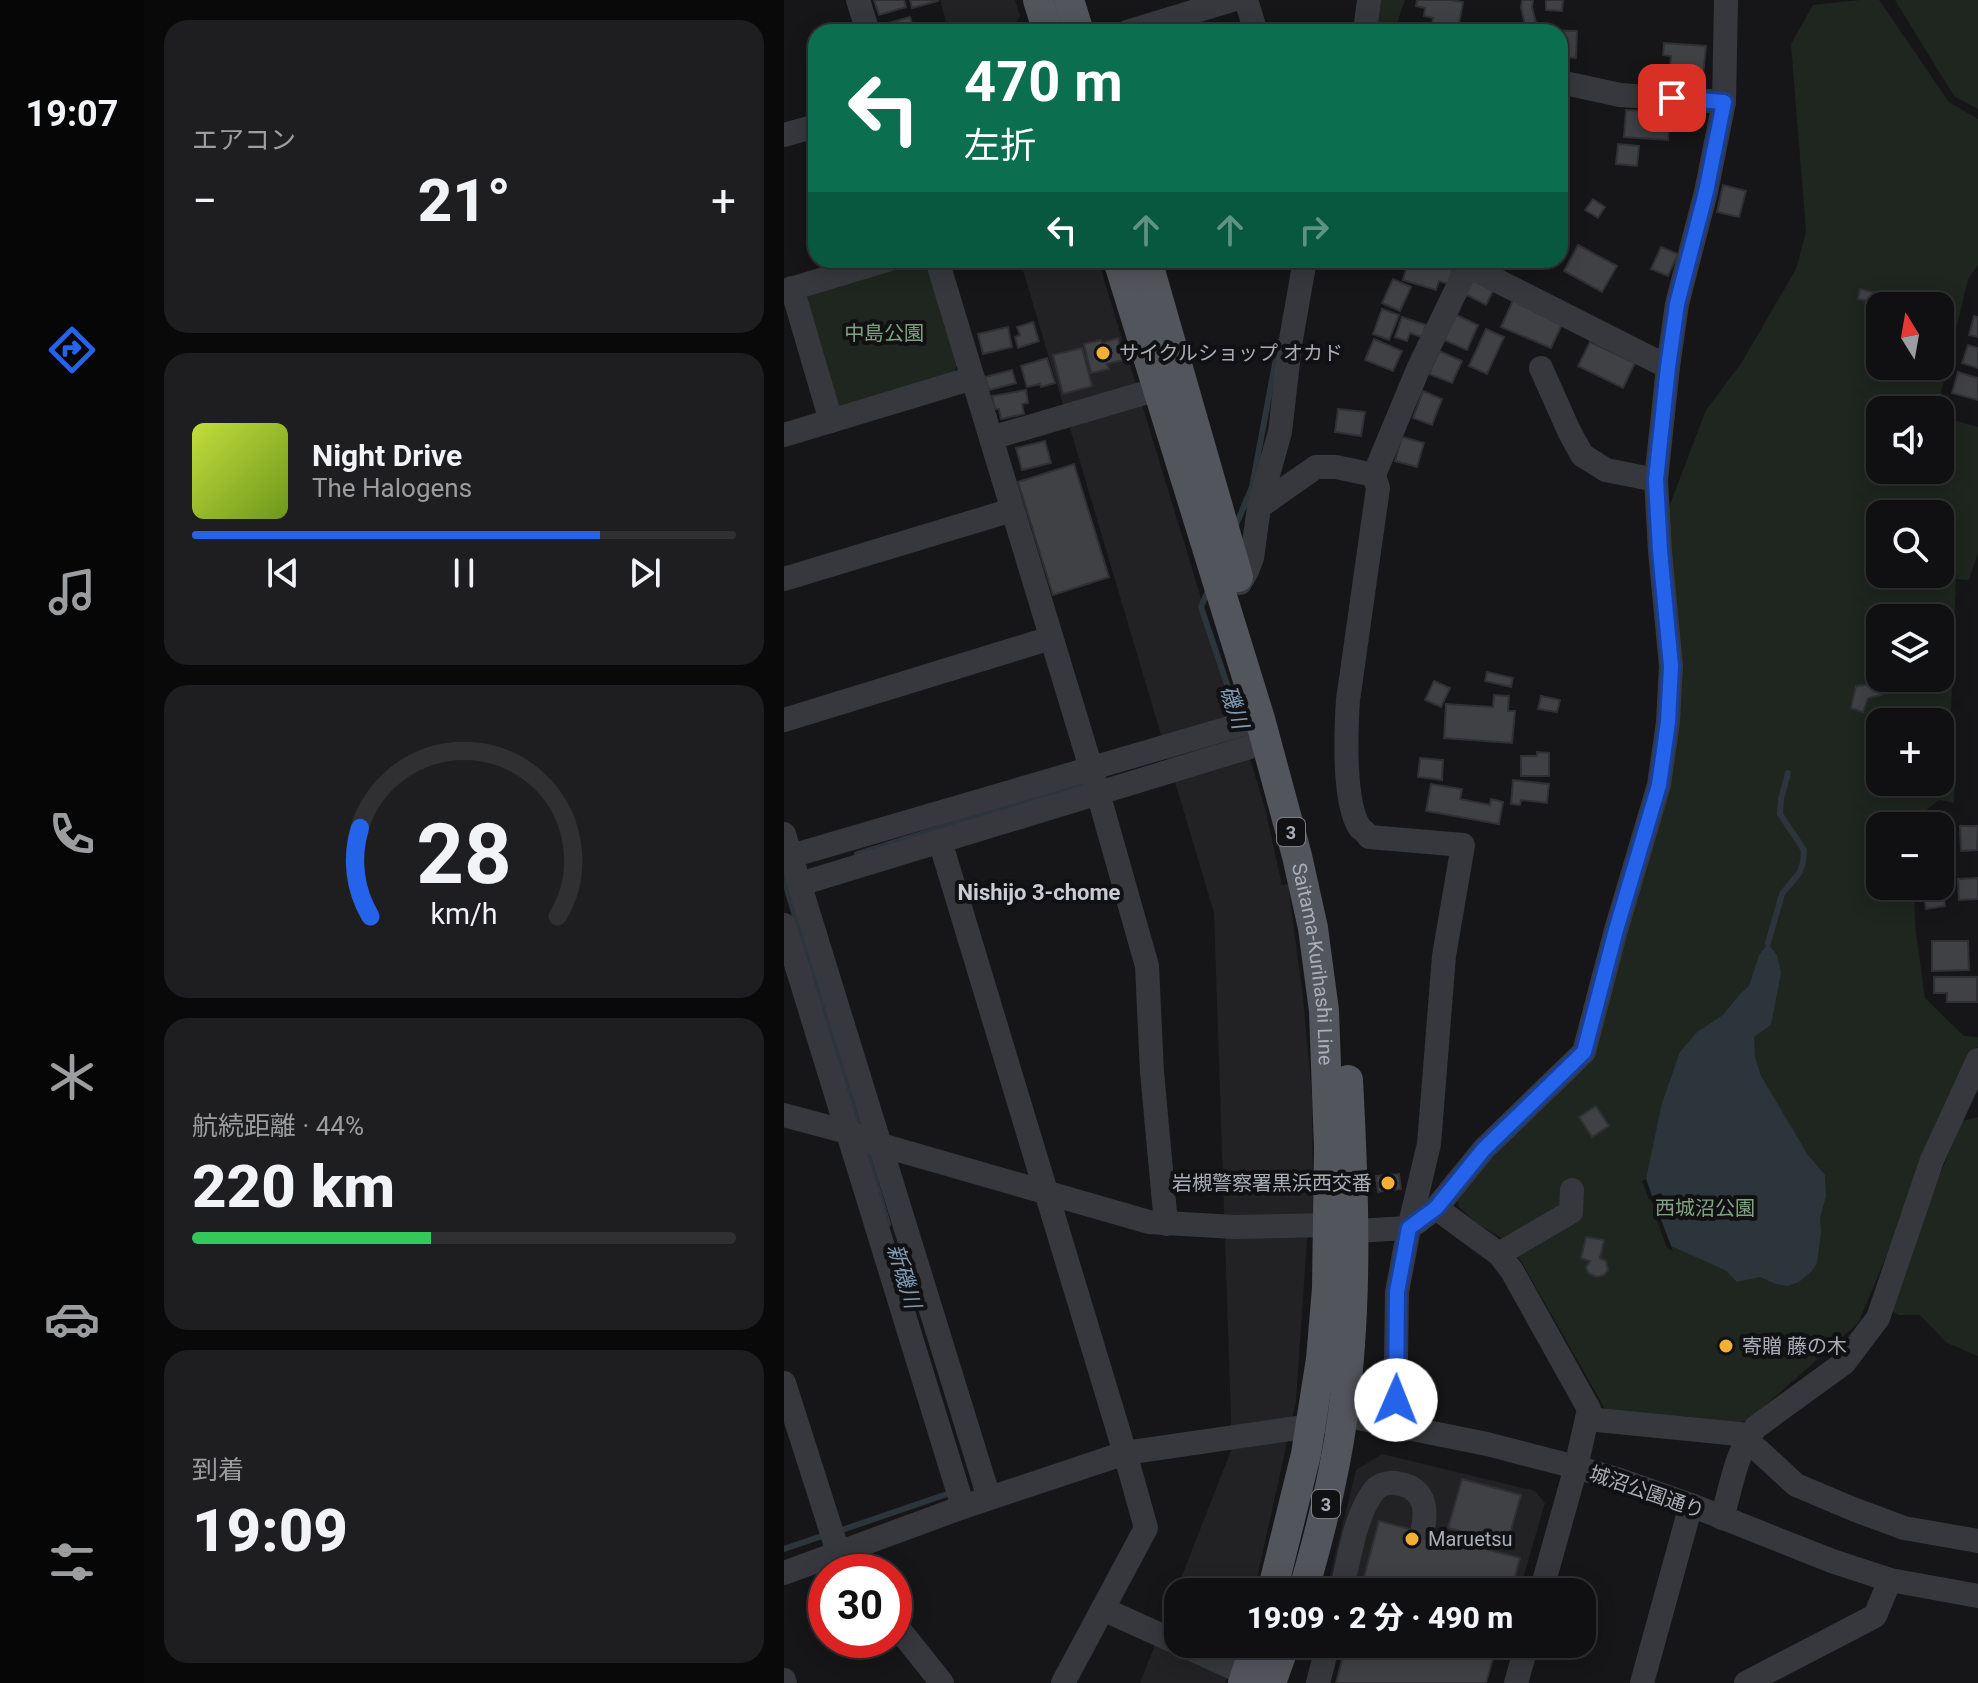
<!DOCTYPE html>
<html lang="ja">
<head>
<meta charset="utf-8">
<style>
	:root { --surface:#101012; --page:#1e1e20; --text:#f1f3f6; --muted:#9c9d9f; --line:#303032; --accent:#2563eb }
	body { margin:0; font-family:Roboto,"Noto Sans JP",sans-serif; background:var(--page); color:var(--text); height:100vh; display:flex; flex-direction:column; font-size:30px; white-space:nowrap }
	* { box-sizing:border-box; margin:0 }
	p { font-size:26px; color:var(--muted) }
	.icon { flex:none; width:44px; height:44px; fill:none; stroke:currentColor; stroke-width:2; stroke-linecap:round; stroke-linejoin:round }
	.map { position:relative; flex:1; overflow:hidden }
	.sheet { display:flex; flex-direction:column; gap:20px; padding:20px; background:#09090a; width:640px }
	.sheet>* { flex:none }
	.top-card { position:absolute; left:24px; top:24px; width:760px; height:244px; border-radius:24px; box-shadow:0 4px 20px #0003,0 0 0 2px var(--line); background:#0b6e4f; color:#fff; overflow:hidden }
	.needle { width:52px; rotate:349deg }
	.tools { position:absolute; left:1082px; top:292px; display:grid; gap:16px }
	.tools a { display:grid; place-items:center; width:88px; height:88px; border-radius:16px; background:var(--surface); box-shadow:0 4px 20px #0003,0 0 0 2px var(--line); font-size:40px }
	.speed { position:absolute; left:24px; top:1554px; display:flex; gap:16px; font-size:40px; font-weight:700; text-align:center }
	.speed>* { display:grid; place-content:center; width:104px; height:104px; border-radius:50%; background:var(--surface); box-shadow:0 4px 20px #0003,0 0 0 2px var(--line); line-height:1 }
	.speed .limit { border:12px solid #d22; background:#fff; color:#111 }
	.pin { position:absolute; display:grid; place-items:center; width:68px; height:68px; color:#fff; margin:-34px; border-radius:16px; box-shadow:0 4px 12px #0006 }
	.me { position:absolute; width:88px; margin:-44px; rotate:1deg; stroke-linejoin:round; filter:drop-shadow(0 0 6px #0008) }
	.turn { display:flex; align-items:center; gap:28px; height:168px; padding:0 24px; font-size:36px }
	.turn .icon { width:104px; height:104px; stroke-width:2.5 }
	.turn b { display:block; font-size:56px; line-height:68px }
	.lanes { display:flex; align-items:center; height:76px; padding:0 24px; background:#0003; justify-content:center; gap:40px; direction:ltr }
	.lanes .off { opacity:.35 }
	.big { font-size:60px; font-weight:800; line-height:1.1 }
	.sheet .widget { flex:1; display:flex; flex-direction:column; justify-content:center; gap:12px; min-width:0; padding:0 28px; border-radius:24px; background:var(--page) }
	.sheet .dial { align-items:center; gap:0 }
	.dial svg { height:208px; overflow:visible; fill:none; stroke:var(--line); stroke-width:7; stroke-linecap:round; text-anchor:middle }
	.dial text { fill:var(--text); stroke:none }
	.song { display:flex; align-items:center; gap:24px }
	.cover { width:96px; height:96px; border-radius:12px; background:linear-gradient(135deg,hsl(70 70% 55%),hsl(80 70% 35%)) }
	.played { height:8px; border-radius:4px; background:linear-gradient(90deg,var(--accent) 75%,var(--line) 75%) }
	.keys { display:flex; justify-content:space-around; direction:ltr }
	.heat { display:flex; justify-content:space-between; align-items:center; font-size:44px; direction:ltr }
	.charge { height:12px; border-radius:6px; background:linear-gradient(90deg,#34c759 44%,var(--line) 0) }
	.trip { position:absolute; left:380px; top:1578px; width:432px; height:80px; border-radius:24px; background:var(--surface); box-shadow:0 4px 20px #0003,0 0 0 2px var(--line); font-weight:800; line-height:80px; text-align:center }
	main { display:flex; flex:1; min-height:0 }
	.menu { display:flex; flex-direction:column; width:144px; justify-content:space-around; align-items:center; background:#060607; color:var(--muted) }
	.menu .icon { width:56px; height:56px }
	.menu .active { color:var(--accent) }
	.menu b { font-size:36px; color:var(--text) }
	.map>svg:first-child { display:block }
</style>
</head>
<body>
<main>
<nav class="menu">
<b>19:07</b>
<svg class="icon active" aria-label="directions" viewBox="0 0 24 24"><path d="M12 3l9 9-9 9-9-9zM9 14v-3h6M13 9l2 2-2 2"/></svg>
<svg class="icon" aria-label="music" viewBox="0 0 24 24"><path d="M9 18V5l10-2v13"/><circle cx="6" cy="18" r="3"/><circle cx="16" cy="16" r="3"/></svg>
<svg class="icon" aria-label="phone" viewBox="0 0 24 24"><path d="M5 4h4l2 5-3 2q2 4 5 5l2-3 5 2v4C11 20 4 13 5 4z"/></svg>
<svg class="icon" aria-label="climate" viewBox="0 0 24 24"><path d="M12 3v18M4 7l16 10M4 17L20 7"/></svg>
<svg class="icon" aria-label="car" viewBox="0 0 24 24"><path d="M5 17H2v-5l4-1 3-4h7l3 4 3 1v5h-3M9 17h6M6 11h13"/><circle cx="7" cy="17" r="2"/><circle cx="17" cy="17" r="2"/></svg>
<svg class="icon" aria-label="filters" viewBox="0 0 24 24"><path d="M4 7h16M4 17h16"/><circle cx="9" cy="7" r="2"/><circle cx="15" cy="17" r="2"/></svg>
</nav>
<section class="sheet">
<div class="widget"><p>エアコン</p>
<div class="heat"><a>−</a><b class="big">21°</b><a>+</a></div>
</div>
<div class="widget">
<div class="song"><i class="cover"></i><div><b>Night Drive</b><p>The Halogens</p></div></div>
<div class="played"></div>
<div class="keys"><svg class="icon" aria-label="previous" viewBox="0 0 24 24"><path d="M18 5L8 12l10 7zM5 5v14"/></svg><svg class="icon" aria-label="pause" viewBox="0 0 24 24"><path d="M8 5v14M16 5v14"/></svg><svg class="icon" aria-label="next" viewBox="0 0 24 24"><path d="M6 5l10 7-10 7zM19 5v14"/></svg></div>
</div>
<div class="widget dial"><svg viewBox="0 0 100 80">
<path d="M14 69A42 42 0 1 1 86 69"/>
<path d="M14 69A42 42 0 0 1 10 35" stroke="#2563eb"/>
<text x="50" y="56" font-size="32" font-weight="700">28</text>
<text x="50" y="72" font-size="11">km/h</text>
</svg></div>
<div class="widget"><p>航続距離 · 44%</p><b class="big">220 km</b><div class="charge"></div></div>
<div class="widget"><p>到着</p><b class="big">19:09</b></div>
</section>
<div class="map">
<svg width="1194" height="1683" viewBox="0 0 1194 1683">
	<rect width="100%" height="100%" fill="#161618"/>
	<!-- built -->
	<g fill="#222225">
		<polygon points="156,0 231,0 236,16 227,32 165,32"/>
		<polygon points="236,260 314,260 481,808 498,885 504,884 519,997 528,1097 529,1219 523,1240 512,1401 470,1592 394,1592 394,1644 453,1644 441,1683 356,1683 448,1448 430,913"/>
		<polygon points="598,1454 751,1491 761,1503 735,1592 542,1592 572,1470"/>
	</g>
	<!-- green -->
	<g fill="#1e261f" fill-rule="evenodd">
		<polygon points="593,0 621,0 610,32 591,32"/>
		<path d="M 1076,0 L 1095,0 L 1165,102 L 1194,119 L 1194,265 L 1184,279 L 1153,410 L 1096,410 L 1096,470 L 1156,470 L 1156,416 L 1194,427 L 1194,553 L 1185,580 L 1172,579 L 1167,710 L 1172,759 L 1170,803 L 1155,800 L 1128,821 L 1128,826 L 1096,826 L 1096,886 L 1130,886 L 1131,926 L 1141,998 L 1180,1036 L 1194,1037 L 1194,1046 L 1177,1077 L 1076,1319 L 1073,1324 L 966,1419 L 951,1424 L 821,1409 L 737,1261 L 718,1238 L 694,1224 L 675,1207 L 672,1197 L 741,1123 L 807,1057 L 884,780 L 880,520 L 922,410 L 958,362 L 1012,269 L 1022,232 L 1007,44 L 1029,5 ZM 1096,306 L 1156,306 L 1156,366 L 1096,366 ZM 1096,514 L 1156,514 L 1156,574 L 1096,574 ZM 1096,618 L 1156,618 L 1156,678 L 1096,678 ZM 1096,722 L 1156,722 L 1156,782 L 1096,782 Z"/>
		<polygon points="1111,0 1194,0 1194,109 1170,96"/>
		<polygon points="139,261 142,263 174,362 170,373 56,408 51,407 19,295"/>
		<polygon points="1194,1117 1194,1356 1163,1343 1136,1315 1114,1315 1102,1306 1178,1121"/>
	</g>
	<!-- water -->
	<polygon fill="#2c353c" points="984,943 993,955 997,973 987,1025 970,1037 971,1057 977,1076 1024,1155 1041,1175 1042,1196 1036,1218 1037,1232 1033,1263 1028,1271 1015,1282 1004,1286 992,1284 976,1277 953,1282 941,1270 887,1246 875,1214 884,1211 878,1194 868,1197 862,1179 878,1103 896,1052 913,1032 939,1015 956,994 965,986 975,955"/>
	<!-- pier -->
	<polygon fill="#161618" points="862,1179 868,1196 877,1193 884,1211 875,1215 889,1251 883,1248 871,1215 873,1211 879,1209 875,1198 868,1201 865,1199 858,1181"/>
	<g fill="none" stroke-linecap="round" stroke-linejoin="round">
		<!-- stream -->
		<g stroke="#2c353c" stroke-width="6">
			<polyline points="452,525 468,487 495,342"/>
			<polyline points="424,591 417,607 455,720"/>
			<polyline points="73,854 216,809 304,784"/>
			<polyline points="0,879 75,1128"/>
			<polyline points="984,943 998,894 1016,872 1019,862 1020,850 996,814 997,799 1004,773"/>
			<polyline points="81,1146 104,1224"/>
			<polyline points="55,1531 169,1492"/>
			<polyline points="0,1549 44,1534"/>
		</g>
	</g>
	<!-- building -->
	<g fill="#404145" stroke="#303034" stroke-width="2">
		<polygon points="90,0 120,0 122,7 95,15"/>
		<polygon points="126,0 154,0 154,1 128,8"/>
		<polygon points="633,0 666,0 679,2 674,29 648,24 649,18 640,16 641,8 632,6"/>
		<polygon points="738,0 749,0 748,7 752,23 741,25 737,8"/>
		<polygon points="762,0 779,0 778,11 762,10"/>
		<polygon points="126,17 131,32 100,32 98,25"/>
		<polygon points="756,30 793,31 792,58 776,57 776,32 756,32"/>
		<polygon points="880,43 922,46 919,76 901,74 901,70 886,68 887,56 879,55"/>
		<polygon points="842,110 886,112 884,140 840,137"/>
		<polygon points="834,144 855,146 853,166 832,164"/>
		<polygon points="939,185 962,191 955,217 933,212"/>
		<polygon points="809,199 821,207 814,218 801,210"/>
		<polygon points="794,245 833,266 818,292 780,271"/>
		<polygon points="877,247 894,254 884,276 867,269"/>
		<polygon points="618,260 641,260 669,269 665,284 655,281 652,290 619,280 624,262"/>
		<polygon points="690,276 711,287 702,305 681,294"/>
		<polygon points="609,279 627,287 616,311 598,303"/>
		<polygon points="1076,289 1113,298 1112,306 1103,306 1074,299"/>
		<polygon points="730,298 780,320 767,348 717,327"/>
		<polygon points="598,309 615,315 605,340 589,334"/>
		<polygon points="672,315 694,325 683,350 660,340"/>
		<polygon points="1190,316 1194,317 1194,337 1185,335"/>
		<polygon points="618,317 642,325 638,337 626,333 623,341 611,337"/>
		<polygon points="249,322 255,341 234,348 231,337 236,335 233,327"/>
		<polygon points="224,327 228,347 199,354 194,334"/>
		<polygon points="702,329 720,337 703,374 685,366"/>
		<polygon points="334,338 339,360 323,364 325,369 307,373 300,344 317,340 318,343"/>
		<polygon points="590,339 618,351 609,371 581,360"/>
		<polygon points="806,342 851,363 839,388 794,366"/>
		<polygon points="1184,345 1194,348 1194,368 1178,363"/>
		<polygon points="298,348 308,386 279,394 269,355"/>
		<polygon points="655,351 678,361 668,383 645,374"/>
		<polygon points="263,358 271,383 257,387 256,384 243,387 237,366"/>
		<polygon points="228,370 232,383 205,390 201,377"/>
		<polygon points="1174,372 1194,378 1194,400 1168,393"/>
		<polygon points="242,390 244,403 238,404 240,414 217,419 215,409 211,409 208,396"/>
		<polygon points="639,391 658,399 648,425 629,418"/>
		<polygon points="554,409 581,412 577,436 551,432"/>
		<polygon points="618,437 640,443 633,467 611,461"/>
		<polygon points="261,441 267,463 238,470 232,448"/>
		<polygon points="290,464 325,577 269,595 234,482"/>
		<polygon points="703,672 729,678 727,687 701,681"/>
		<polygon points="650,681 666,688 657,707 641,700"/>
		<polygon points="1098,683 1098,695 1084,698 1079,712 1067,708 1072,686"/>
		<polygon points="710,695 725,696 724,711 731,711 728,743 660,738 662,704 709,707"/>
		<polygon points="757,696 776,700 773,712 754,709"/>
		<polygon points="753,752 765,753 765,776 737,776 737,756 753,756"/>
		<polygon points="636,758 659,760 658,780 634,777"/>
		<polygon points="729,780 765,784 763,803 737,800 736,805 727,804"/>
		<polygon points="647,784 678,789 676,799 706,805 707,799 719,802 715,824 642,811"/>
		<polygon points="1138,824 1161,824 1161,854 1156,854 1156,826 1138,826"/>
		<polygon points="1176,826 1194,826 1193,850 1177,851"/>
		<polygon points="1164,876 1166,885 1158,886 1161,906 1142,909 1138,886 1156,886 1156,877"/>
		<polygon points="1194,878 1194,899 1175,900 1174,879"/>
		<polygon points="1148,941 1184,941 1185,970 1148,971"/>
		<polygon points="1150,977 1193,977 1193,1002 1163,1002 1163,993 1150,993"/>
		<polygon points="812,1106 825,1126 808,1137 795,1117"/>
		<polygon points="615,1174 617,1189 594,1192 592,1176"/>
		<polygon points="802,1237 820,1240 816,1258 822,1261 824,1270 820,1275 812,1277 804,1273 802,1267 806,1261 797,1258"/>
		<polygon points="678,1479 737,1495 723,1544 664,1528"/>
		<polygon points="595,1521 736,1558 727,1592 576,1592"/>
		<polygon points="562,1644 713,1644 702,1683 552,1683"/>
	</g>
	<g fill="none" stroke-linecap="round" stroke-linejoin="round">
		<!-- minor -->
		<g stroke="#37383d" stroke-width="24">
			<polyline points="74,0 84,32"/>
			<polyline points="462,0 472,32"/>
			<polyline points="343,32 448,0"/>
			<polyline points="581,32 585,0"/>
			<polyline points="776,82 836,95 940,102"/>
			<polyline points="0,135 32,126"/>
			<polyline points="153,260 307,768 363,966 368,1072 382,1224"/>
			<polyline points="8,288 47,421"/>
			<polyline points="0,291 103,260"/>
			<polyline points="757,368 785,431 798,455 822,470 872,480"/>
			<polyline points="0,435 189,378"/>
			<polyline points="207,438 374,389"/>
			<polyline points="475,507 532,467 552,467 590,475 635,367 684,266 884,367"/>
			<polyline points="0,579 228,510"/>
			<polyline points="456,583 463,571 468,558 475,507 496,432 506,345 521,260"/>
			<polyline points="0,720 267,638"/>
			<polyline points="0,834 205,1498"/>
			<polyline points="156,841 341,1453 362,1528 279,1683"/>
			<polyline points="7,856 476,719"/>
			<polyline points="16,884 482,742"/>
			<polyline points="0,925 179,1507"/>
			<polyline points="0,1115 63,1132 97,1145 365,1222 450,1227 544,1225"/>
			<polyline points="652,1208 715,1254 728,1271 805,1409 792,1467 757,1592"/>
			<path d="M 570,1231 L 625,1228 L 645,1144 L 660,956 L 679,845 L 585,837 C 585,836 577,828 576,828 C 559,803 562,731 564,700 L 594,488 L 590,475"/>
			<polyline points="715,1254 787,1212 788,1190"/>
			<polyline points="0,1383 54,1552 69,1572"/>
			<polyline points="803,1419 965,1435"/>
			<polyline points="611,1426 613,1292 625,1228 652,1208 700,1149 800,1052 832,930 875,785 884,722 887,666 876,551 872,480 884,367 893,304 922,192 940,102 942,0"/>
			<polyline points="961,1444 974,1450 1012,1485 1069,1509 1120,1528 1194,1541"/>
			<path d="M 938,1518 C 947,1488 952,1451 972,1427 L 1060,1363 L 1094,1318 L 1148,1160 L 1194,1060"/>
			<polyline points="0,1573 179,1507 341,1453 527,1426 559,1415 703,1444 792,1467 836,1480 907,1505 1048,1561 1106,1580 1194,1596"/>
			<path d="M 557,1592 C 565,1561 570,1518 589,1492 C 594,1485 603,1482 611,1483 C 637,1486 644,1503 639,1528"/>
			<polyline points="319,1609 394,1643"/>
			<polyline points="110,1623 158,1683"/>
			<polyline points="397,1644 462,1674"/>
			<polyline points="0,1680 1,1683"/>
			<polyline points="534,1683 544,1644"/>
			<polyline points="732,1683 743,1644"/>
			<polyline points="858,1683 907,1505"/>
			<polyline points="962,1683 1091,1616 1106,1580"/>
		</g>
		<!-- major -->
		<g stroke="#53555c" stroke-width="30">
			<polyline points="254,0 264,32"/>
			<polyline points="285,0 295,32"/>
			<path id="s1" d="M 334,260 L 476,719 L 513,856 L 529,928 L 540,1011 L 545,1147 L 543,1288 L 537,1359 L 522,1454 L 488,1592"/>
			<polyline points="363,260 454,577"/>
			<path d="M 519,1592 C 536,1534 551,1474 559,1414 C 574,1303 570,1191 564,1080"/>
			<polyline points="459,1683 472,1644"/>
			<polyline points="487,1683 501,1644"/>
		</g>
	</g>
	<g fill="none" stroke-linecap="round" stroke-linejoin="round">
		<defs>
			<polyline id="route" points="612,1400 613,1292 625,1228 652,1208 700,1149 800,1052 832,930 875,785 884,722 887,666 876,551 872,480 874,461 884,367 893,304 922,192 940,102 888,98"/>
		</defs>
		<!-- route casing -->
		<use href="#route" stroke="#184099" stroke-width="20"/>
		<!-- route -->
		<use href="#route" stroke="#2563eb" stroke-width="14"/>
	</g>
	<!-- markers -->
	<g fill="#f2b134" stroke="#111113" stroke-width="3">
		<circle cx="319" cy="353" r="8"/>
		<circle cx="604" cy="1183" r="8"/>
		<circle cx="942" cy="1346" r="8"/>
		<circle cx="628" cy="1539" r="8"/>
	</g>
	<g text-anchor="middle" dominant-baseline="central" stroke-width="8" stroke-linejoin="round" paint-order="stroke">
		<!-- shield labels -->
		<g fill="#111113" stroke="#7b7e86" stroke-width="2">
			<rect x="493" y="818" width="28" height="28" rx="6"/>
			<rect x="528" y="1490" width="28" height="28" rx="6"/>
		</g>
		<g font-size="18" font-weight="bold" fill="#a8adb8">
			<text x="507" y="832">3</text>
			<text x="542" y="1504">3</text>
		</g>
		<!-- park labels -->
		<g font-size="20" fill="#7fa381" stroke="#111113">
			<text x="100" y="333">中島公園</text>
			<text x="921" y="1208">西城沼公園</text>
		</g>
		<!-- poi labels -->
		<g font-size="20" fill="#a8adb8" stroke="#111113" text-anchor="start">
			<text x="335" y="353">サイクルショップ オカド</text>
			<text x="588" y="1183" text-anchor="end">岩槻警察署黒浜西交番</text>
			<text x="958" y="1346">寄贈 藤の木</text>
			<text x="644" y="1539">Maruetsu</text>
		</g>
		<!-- street labels -->
		<g font-size="20" fill="#a8adb8" stroke="#111113">
			<text stroke="none"><textPath href="#s1" startOffset="732">Saitama-Kurihashi Line</textPath></text>
			<text transform="translate(863 1492) rotate(19)">城沼公園通り</text>
		</g>
		<!-- water labels -->
		<g font-size="22" font-style="italic" fill="#7f9bb3" stroke="#111113">
			<text transform="translate(450 707) rotate(71)">磯川</text>
			<text transform="translate(120 1276) rotate(73)">新磯川</text>
		</g>
		<!-- neighbourhood labels -->
		<g font-size="22" font-weight="bold" fill="#c9ccd4" stroke="#111113">
			<text x="255" y="892">Nishijo 3-chome</text>
		</g>
	</g>
</svg>
<div class="tools">
<a><svg class="needle" viewBox="-14 -14 28 28"><path d="M0-13l5 13h-10z" fill="#e53935"/><path d="M0 13l5-13h-10z" fill="#9c9d9f"/></svg></a>
<a><svg class="icon" aria-label="sound" viewBox="0 0 24 24"><path d="M4 9h4l5-4v14l-5-4H4zM17 9q2 3 0 6"/></svg></a>
<a><svg class="icon" aria-label="search" viewBox="0 0 24 24"><circle cx="10" cy="10" r="6"/><path d="M15 15l6 6"/></svg></a>
<a><svg class="icon" aria-label="layers" viewBox="0 0 24 24"><path d="M12 4l9 5-9 5-9-5zM3 14l9 5 9-5"/></svg></a>
<a>+</a>
<a>−</a>
</div>
<div class="speed"><div class="limit">30</div></div>
<div class="pin" style="left:888px;top:98px;background:#d93025"><svg class="icon" aria-label="arrive" viewBox="0 0 24 24"><path d="M6 21V4h12l-3 4 3 4H6"/></svg></div>
<svg class="me" style="left:612px;top:1400px" viewBox="-20 -20 40 40"><circle r="19" fill="#fff"/><path d="M0-13L10 11 0 6-10 11z" fill="#2563eb"/></svg>
<div class="trip">19:09 · 2 分 · 490 m</div>
<div class="top-card">
<div class="turn"><svg class="icon" aria-label="left" viewBox="0 0 24 24"><path d="M17 20v-9H6M10 6l-5 5 5 5"/></svg><div><b>470 m</b>左折</div></div>
<div class="lanes"><svg class="icon" aria-label="left" viewBox="0 0 24 24"><path d="M17 20v-9H6M10 6l-5 5 5 5"/></svg><svg class="icon off" aria-label="ahead" viewBox="0 0 24 24"><path d="M12 20V5M6 11l6-6 6 6"/></svg><svg class="icon off" aria-label="ahead" viewBox="0 0 24 24"><path d="M12 20V5M6 11l6-6 6 6"/></svg><svg class="icon off" aria-label="right" viewBox="0 0 24 24"><path d="M7 20v-9h11M14 6l5 5-5 5"/></svg></div>
</div>
</div>
</main>
</body>
</html>
